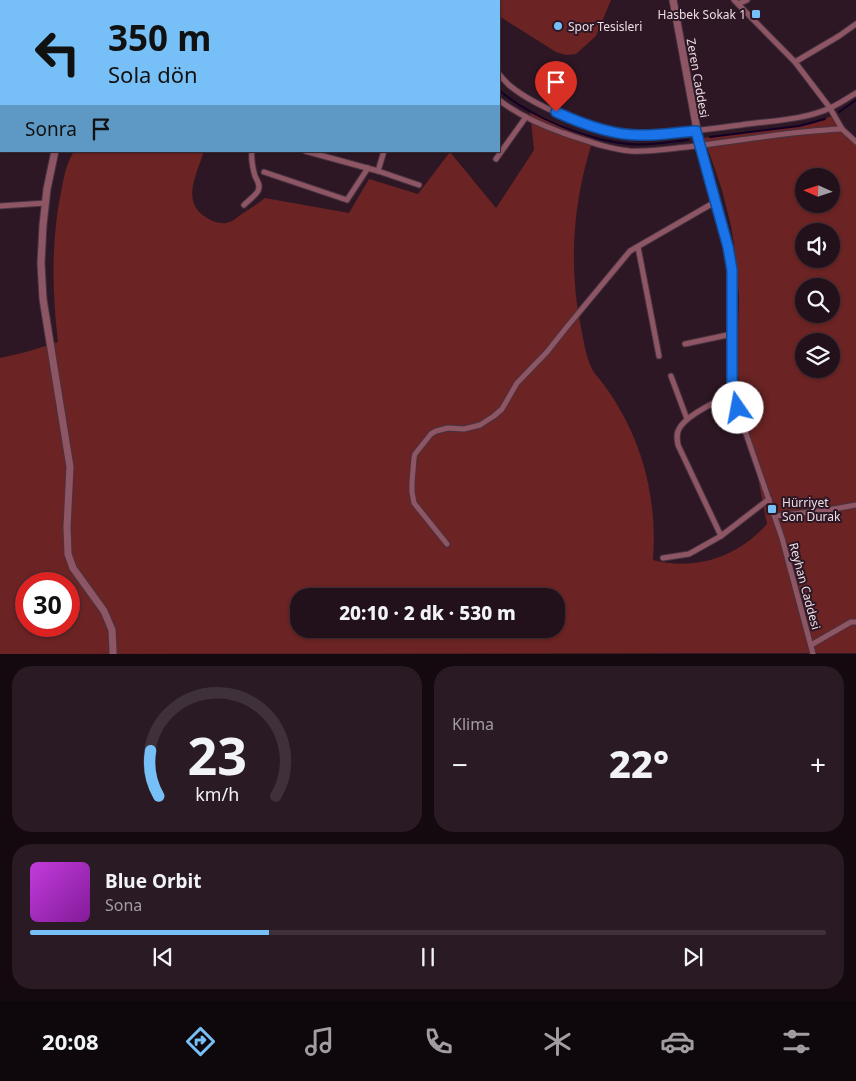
<!DOCTYPE html>
<html lang="tr">
<head>
<meta charset="utf-8">
<style>
	:root { --surface:#22111b; --page:#2a1a24; --text:#f1f3f6; --muted:#a29da3; --line:#3f313a; --accent:#76c0f7 }
	body { margin:0; font-family:"Noto Sans",sans-serif; background:var(--page); color:var(--text); height:100vh; display:flex; flex-direction:column; font-size:19px; white-space:nowrap }
	* { box-sizing:border-box; margin:0 }
	p { font-size:16px; color:var(--muted) }
	.icon { flex:none; width:28px; height:28px; fill:none; stroke:currentColor; stroke-width:2; stroke-linecap:round; stroke-linejoin:round }
	.map { position:relative; height:654px; overflow:hidden }
	.details { display:flex; flex-direction:column; gap:12px; padding:12px; background:#13090f; flex:1 }
	.details>* { flex:none }
	.guide { position:absolute; left:0px; top:0px; width:500px; height:152px; box-shadow:0 1px 4px #0004,0 0 0 1px var(--line); background:#76c0f7; color:#111; overflow:hidden }
	.needle { width:32px; rotate:273deg }
	.fabs { position:absolute; left:795px; top:168px; display:grid; gap:10px }
	.fabs a { display:grid; place-items:center; width:45px; height:45px; border-radius:50%; background:var(--surface); box-shadow:0 1px 4px #0004,0 0 0 1px var(--line); font-size:25px }
	.speed { position:absolute; left:15px; top:572px; display:flex; gap:10px; font-size:25px; font-weight:700; text-align:center }
	.speed>* { display:grid; place-content:center; width:65px; height:65px; border-radius:50%; background:var(--surface); box-shadow:0 1px 4px #0004,0 0 0 1px var(--line); line-height:1 }
	.speed .limit { border:8px solid #d22; background:#fff; color:#111 }
	.pin { position:absolute; display:grid; place-items:center; width:42px; height:42px; color:#fff; margin:-51px -21px; border-radius:50% 50% 50% 0; rotate:-45deg; box-shadow:0 0 5px #0007 }
	.pin .icon { rotate:45deg }
	.me { position:absolute; width:55px; margin:-28px; rotate:348deg; stroke-linejoin:round; filter:drop-shadow(0 0 4px #0008) }
	.turn { display:flex; align-items:center; gap:18px; height:105px; padding:0 25px; font-size:22px }
	.turn .icon { width:65px; height:65px; stroke-width:2.5 }
	.turn b { display:block; font-size:35px; line-height:42px }
	.then { display:flex; align-items:center; height:48px; padding:0 25px; background:#0003; gap:10px; font-size:19px }
	.big { font-size:38px; font-weight:800; line-height:1.1 }
	.details .tile { flex:1; display:flex; flex-direction:column; justify-content:center; gap:8px; min-width:0; padding:0 18px; border-radius:20px; background:var(--page) }
	.details .dial { align-items:center; gap:0 }
	.dial svg { height:130px; overflow:visible; fill:none; stroke:var(--line); stroke-width:7; stroke-linecap:round; text-anchor:middle }
	.dial text { fill:var(--text); stroke:none }
	.song { display:flex; align-items:center; gap:15px }
	.cover { width:60px; height:60px; border-radius:8px; background:linear-gradient(135deg,hsl(290 70% 55%),hsl(290 70% 35%)) }
	.played { height:5px; border-radius:2px; background:linear-gradient(90deg,var(--accent) 30%,var(--line) 30%) }
	.keys { display:flex; justify-content:space-around; direction:ltr }
	.heat { display:flex; justify-content:space-between; align-items:center; font-size:28px; direction:ltr }
	.details .tiles { flex:1; display:grid; gap:12px; grid-template-columns:1fr 1fr }
	.tile:last-child { grid-column:span 2 }
	.trip { position:absolute; left:290px; top:588px; width:275px; height:50px; border-radius:20px; background:var(--surface); box-shadow:0 1px 4px #0004,0 0 0 1px var(--line); font-weight:800; line-height:50px; text-align:center }
	.tabs { display:flex; height:80px; justify-content:space-around; align-items:center; background:#0e070b; color:var(--muted) }
	.tabs .icon { width:35px; height:35px }
	.tabs .current { color:var(--accent) }
	.tabs b { font-size:22px; color:var(--text) }
	.map>svg:first-child { display:block }
</style>
</head>
<body>
<div class="map">
<svg width="856" height="654" viewBox="0 0 856 654">
	<rect width="100%" height="100%" fill="#2d1724"/>
	<!-- green -->
	<g fill="#6b2323" fill-rule="evenodd">
		<polygon points="472,0 611,0 596,36 576,54 566,55 556,52 499,16 499,1 474,1"/>
		<path d="M 530,111 L 573,130 L 594,137 C 573,199 568,264 581,328 C 584,342 586,357 592,369 C 594,373 598,377 601,381 C 607,389 613,397 618,406 C 646,453 657,506 653,560 C 696,571 738,557 767,524 L 735,361 L 738,329 L 739,297 L 734,244 L 731,226 L 722,190 L 710,155 L 703,138 L 811,124 L 832,116 L 836,123 L 856,143 L 856,653 L 0,654 L 0,358 L 26,352 L 58,342 C 52,292 51,241 61,192 C 64,177 66,164 74,151 L 204,151 C 197,174 180,202 207,218 C 213,222 223,225 229,222 C 233,221 236,218 239,216 C 248,210 257,204 265,198 L 349,213 L 369,179 L 418,194 L 450,152 L 496,208 L 534,150 ZM 804,176 L 831,176 L 831,204 L 804,204 ZM 804,231 L 831,231 L 831,259 L 804,259 ZM 804,286 L 831,286 L 831,314 L 804,314 ZM 804,341 L 831,341 L 831,369 L 804,369 ZM 26,584 L 69,584 L 69,626 L 26,626 ZM 299,596 L 556,596 L 556,629 L 299,629 Z"/>
	</g>
	<g fill="none" stroke-linecap="round" stroke-linejoin="round">
		<!-- stream -->
		<g stroke="#120026" stroke-width="2">
			<polyline points="325,0 334,1"/>
			<path d="M 499,90 C 530,117 589,141 630,144 C 649,146 668,142 688,140"/>
			<polyline points="839,112 856,100"/>
			<polyline points="710,137 799,126 825,119"/>
		</g>
		<defs>
			<g id="minor">
				<polyline points="95,0 96,1"/>
				<polyline points="231,0 231,1"/>
				<polyline points="257,0 266,1"/>
				<polyline points="734,0 795,62 830,108 842,129 856,142"/>
				<polyline points="738,4 747,0"/>
				<polyline points="795,62 839,36 856,24"/>
				<path d="M 499,74 C 502,78 506,82 509,85 C 535,107 605,136 639,135 C 673,135 707,129 741,125 C 768,121 805,120 830,108 C 839,104 848,98 856,93"/>
				<polyline points="0,99 1,99"/>
				<path d="M 499,100 C 518,115 541,125 563,133 C 585,140 607,149 630,151 C 649,152 668,149 687,147 C 739,141 790,131 842,129"/>
				<polyline points="700,146 728,247 732,270 732,393 782,538 813,654"/>
				<polyline points="305,151 378,171 419,185"/>
				<polyline points="496,159 526,117"/>
				<polyline points="378,171 384,151"/>
				<polyline points="264,172 347,200 368,168"/>
				<path d="M 244,205 C 248,201 255,196 258,191 C 261,185 257,181 255,176 C 253,169 251,158 252,151"/>
				<polyline points="0,206 46,203"/>
				<polyline points="638,247 659,356"/>
				<polyline points="685,344 732,334"/>
				<polyline points="671,376 687,419"/>
				<path d="M 732,393 C 718,401 686,415 679,429 C 676,434 677,439 678,445 L 721,536 L 769,499"/>
				<polyline points="775,516 828,510 856,505"/>
				<polyline points="447,544 414,503 412,492 412,482 414,458 415,454 431,434 436,431 448,428 464,429 480,425 494,416 502,409 517,383 547,352 566,328 630,251 715,202"/>
				<polyline points="663,558 689,554 721,536"/>
				<polyline points="811,645 851,622 856,622"/>
			</g>
			<g id="tertiary">
				<polyline points="673,0 700,146"/>
				<polyline points="78,1 78,0"/>
				<polyline points="405,1 405,0"/>
				<polyline points="0,25 1,26"/>
				<polyline points="0,42 1,42"/>
				<polyline points="55,151 47,189 43,225 41,263 43,299 70,467 67,527 68,554 73,568 104,611 112,630 113,650 113,654"/>
			</g>
		</defs>
		<!-- minor casing -->
		<use href="#minor" stroke="#48333f" stroke-width="7"/>
		<!-- tertiary casing -->
		<use href="#tertiary" stroke="#48333f" stroke-width="9"/>
		<!-- minor -->
		<use href="#minor" stroke="#8e5664" stroke-width="5"/>
		<!-- tertiary -->
		<use href="#tertiary" stroke="#8e5664" stroke-width="7"/>
	</g>
	<g fill="none" stroke-linecap="round" stroke-linejoin="round">
		<defs>
			<path id="route" d="M 556,112 C 580,123 611,135 638,135 C 657,136 677,132 696,131 L 728,247 L 732,270 L 732,393 L 738,408"/>
		</defs>
		<!-- route casing -->
		<use href="#route" stroke="#114b97" stroke-width="12"/>
		<!-- route -->
		<use href="#route" stroke="#1a73e8" stroke-width="9"/>
	</g>
	<!-- markers -->
	<g fill="#76c0f7" stroke="#2d1724" stroke-width="2">
		<rect x="751" y="9" width="10" height="10" rx="2.5"/>
		<circle cx="558" cy="26" r="5"/>
		<rect x="767" y="504" width="10" height="10" rx="2.5"/>
	</g>
	<g text-anchor="middle" dominant-baseline="central" stroke-width="4" stroke-linejoin="round" paint-order="stroke">
		<!-- poi labels -->
		<g font-size="12" fill="#ecdde5" stroke="#2d1724" text-anchor="start">
			<text x="746" y="14" text-anchor="end">Hasbek Sokak 1</text>
			<text x="568" y="26">Spor Tesisleri</text>
			<text x="782" y="502">Hürriyet<tspan x="782" dy="14">Son Durak</tspan></text>
		</g>
		<!-- street labels -->
		<g font-size="12" fill="#ecdde5" stroke="#2d1724">
			<text transform="translate(698 78) rotate(80)">Zeren Caddesi</text>
			<text transform="translate(805 586) rotate(75)">Reyhan Caddesi</text>
		</g>
	</g>
</svg>
<div class="fabs">
<a><svg class="needle" viewBox="-14 -14 28 28"><path d="M0-13l5 13h-10z" fill="#e53935"/><path d="M0 13l5-13h-10z" fill="#a29da3"/></svg></a>
<a><svg class="icon" aria-label="sound" viewBox="0 0 24 24"><path d="M4 9h4l5-4v14l-5-4H4zM17 9q2 3 0 6"/></svg></a>
<a><svg class="icon" aria-label="search" viewBox="0 0 24 24"><circle cx="10" cy="10" r="6"/><path d="M15 15l6 6"/></svg></a>
<a><svg class="icon" aria-label="layers" viewBox="0 0 24 24"><path d="M12 4l9 5-9 5-9-5zM3 14l9 5 9-5"/></svg></a>
</div>
<div class="speed"><div class="limit">30</div></div>
<div class="pin" style="left:556px;top:112px;background:#d93025"><svg class="icon" aria-label="arrive" viewBox="0 0 24 24"><path d="M6 21V4h12l-3 4 3 4H6"/></svg></div>
<svg class="me" style="left:738px;top:408px" viewBox="-20 -20 40 40"><circle r="19" fill="#fff"/><path d="M0-13L10 11 0 6-10 11z" fill="#1a73e8"/></svg>
<div class="trip">20:10 · 2 dk · 530 m</div>
<div class="guide">
<div class="turn"><svg class="icon" aria-label="left" viewBox="0 0 24 24"><path d="M17 20v-9H6M10 6l-5 5 5 5"/></svg><div><b>350 m</b>Sola dön</div></div>
<div class="then">Sonra<svg class="icon" aria-label="arrive" viewBox="0 0 24 24"><path d="M6 21V4h12l-3 4 3 4H6"/></svg></div>
</div>
</div>
<section class="details">
<div class="tiles">
<div class="tile dial"><svg viewBox="0 0 100 80">
<path d="M14 69A42 42 0 1 1 86 69"/>
<path d="M14 69A42 42 0 0 1 9 41" stroke="#76c0f7"/>
<text x="50" y="56" font-size="32" font-weight="700">23</text>
<text x="50" y="72" font-size="11">km/h</text>
</svg></div>
<div class="tile"><p>Klima</p>
<div class="heat"><a>−</a><b class="big">22°</b><a>+</a></div>
</div>
<div class="tile">
<div class="song"><i class="cover"></i><div><b>Blue Orbit</b><p>Sona</p></div></div>
<div class="played"></div>
<div class="keys"><svg class="icon" aria-label="previous" viewBox="0 0 24 24"><path d="M18 5L8 12l10 7zM5 5v14"/></svg><svg class="icon" aria-label="pause" viewBox="0 0 24 24"><path d="M8 5v14M16 5v14"/></svg><svg class="icon" aria-label="next" viewBox="0 0 24 24"><path d="M6 5l10 7-10 7zM19 5v14"/></svg></div>
</div>
</div>
</section>
<nav class="tabs">
<b>20:08</b>
<svg class="icon current" aria-label="directions" viewBox="0 0 24 24"><path d="M12 3l9 9-9 9-9-9zM9 14v-3h6M13 9l2 2-2 2"/></svg>
<svg class="icon" aria-label="music" viewBox="0 0 24 24"><path d="M9 18V5l10-2v13"/><circle cx="6" cy="18" r="3"/><circle cx="16" cy="16" r="3"/></svg>
<svg class="icon" aria-label="phone" viewBox="0 0 24 24"><path d="M5 4h4l2 5-3 2q2 4 5 5l2-3 5 2v4C11 20 4 13 5 4z"/></svg>
<svg class="icon" aria-label="climate" viewBox="0 0 24 24"><path d="M12 3v18M4 7l16 10M4 17L20 7"/></svg>
<svg class="icon" aria-label="car" viewBox="0 0 24 24"><path d="M5 17H2v-5l4-1 3-4h7l3 4 3 1v5h-3M9 17h6M6 11h13"/><circle cx="7" cy="17" r="2"/><circle cx="17" cy="17" r="2"/></svg>
<svg class="icon" aria-label="filters" viewBox="0 0 24 24"><path d="M4 7h16M4 17h16"/><circle cx="9" cy="7" r="2"/><circle cx="15" cy="17" r="2"/></svg>
</nav>
</body>
</html>
